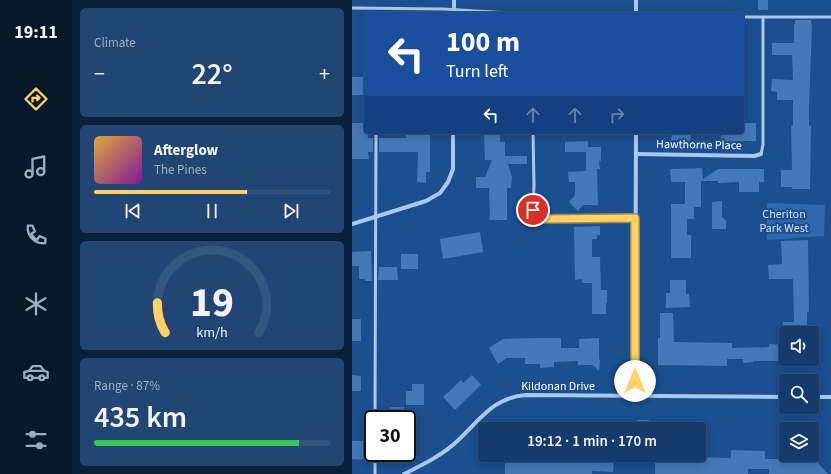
<!DOCTYPE html>
<html lang="en">
<head>
<meta charset="utf-8">
<style>
	:root { --surface:#143b6b; --page:#214673; --text:#f1f3f6; --muted:#9dadc1; --line:#33557e; --accent:#ffd166 }
	body { margin:0; font-family:"Source Sans 3",sans-serif; background:var(--page); color:var(--text); height:100vh; display:flex; flex-direction:column; font-size:15px; white-space:nowrap }
	* { box-sizing:border-box; margin:0 }
	p { font-size:13px; color:var(--muted) }
	.icon { flex:none; width:22px; height:22px; fill:none; stroke:currentColor; stroke-width:2; stroke-linecap:round; stroke-linejoin:round }
	.map { position:relative; flex:1; overflow:hidden }
	.drawer { display:flex; flex-direction:column; gap:8px; padding:8px; background:#0b203b; width:280px }
	.drawer>* { flex:none }
	.banner { position:absolute; left:12px; top:12px; width:380px; height:122px; border-radius:4px; box-shadow:0 2px 10px #0003,0 0 0 1px var(--line); background:#1a4fa0; color:#fff; overflow:hidden }
	.buttons { position:absolute; left:427px; top:326px; display:grid; gap:8px }
	.buttons a { display:grid; place-items:center; width:40px; height:40px; border-radius:4px; background:var(--surface); box-shadow:0 2px 10px #0003,0 0 0 1px var(--line); font-size:20px }
	.speed { position:absolute; left:12px; top:410px; display:flex; gap:8px; font-size:20px; font-weight:700; text-align:center }
	.speed>* { display:grid; place-content:center; width:52px; height:52px; border-radius:50%; background:var(--surface); box-shadow:0 2px 10px #0003,0 0 0 1px var(--line); line-height:1 }
	.speed .limit { border:2px solid #111; border-radius:6px; background:#fff; color:#111 }
	.pin { position:absolute; display:grid; place-items:center; width:34px; height:34px; color:#fff; margin:-17px; border:2px solid #fff; border-radius:50%; box-shadow:0 1px 4px #0007 }
	.me { position:absolute; width:44px; margin:-22px; rotate:0deg; stroke-linejoin:round; filter:drop-shadow(0 0 3px #0008) }
	.turn { display:flex; align-items:center; gap:14px; height:84px; padding:0 16px; font-size:18px }
	.turn .icon { width:52px; height:52px; stroke-width:2.5 }
	.turn b { display:block; font-size:28px; line-height:34px }
	.lanes { display:flex; align-items:center; height:38px; padding:0 16px; background:#0003; justify-content:center; gap:20px; direction:ltr }
	.lanes .off { opacity:.35 }
	.big { font-size:30px; font-weight:600; line-height:1.1 }
	.drawer .widget { flex:1; display:flex; flex-direction:column; justify-content:center; gap:6px; min-width:0; padding:0 14px; border-radius:6px; background:var(--page) }
	.drawer .dial { align-items:center; gap:0 }
	.dial svg { height:104px; overflow:visible; fill:none; stroke:var(--line); stroke-width:7; stroke-linecap:round; text-anchor:middle }
	.dial text { fill:var(--text); stroke:none }
	.song { display:flex; align-items:center; gap:12px }
	.cover { width:48px; height:48px; border-radius:6px; background:linear-gradient(135deg,hsl(40 70% 55%),hsl(290 70% 35%)) }
	.played { height:4px; border-radius:2px; background:linear-gradient(90deg,var(--accent) 65%,var(--line) 65%) }
	.keys { display:flex; justify-content:space-around; direction:ltr }
	.heat { display:flex; justify-content:space-between; align-items:center; font-size:22px; direction:ltr }
	.charge { height:6px; border-radius:3px; background:linear-gradient(90deg,#34c759 87%,var(--line) 0) }
	.trip { position:absolute; left:126px; top:422px; width:228px; height:40px; border-radius:4px; background:var(--surface); box-shadow:0 2px 10px #0003,0 0 0 1px var(--line); font-weight:600; line-height:40px; text-align:center }
	main { display:flex; flex:1; min-height:0 }
	.tab-bar { display:flex; flex-direction:column; width:72px; justify-content:space-around; align-items:center; background:#08182b; color:var(--muted) }
	.tab-bar .icon { width:28px; height:28px }
	.tab-bar .on { color:var(--accent) }
	.tab-bar b { font-size:18px; color:var(--text) }
	.map>svg:first-child { display:block }
</style>
</head>
<body>
<main>
<nav class="tab-bar">
<b>19:11</b>
<svg class="icon on" aria-label="directions" viewBox="0 0 24 24"><path d="M12 3l9 9-9 9-9-9zM9 14v-3h6M13 9l2 2-2 2"/></svg>
<svg class="icon" aria-label="music" viewBox="0 0 24 24"><path d="M9 18V5l10-2v13"/><circle cx="6" cy="18" r="3"/><circle cx="16" cy="16" r="3"/></svg>
<svg class="icon" aria-label="phone" viewBox="0 0 24 24"><path d="M5 4h4l2 5-3 2q2 4 5 5l2-3 5 2v4C11 20 4 13 5 4z"/></svg>
<svg class="icon" aria-label="climate" viewBox="0 0 24 24"><path d="M12 3v18M4 7l16 10M4 17L20 7"/></svg>
<svg class="icon" aria-label="car" viewBox="0 0 24 24"><path d="M5 17H2v-5l4-1 3-4h7l3 4 3 1v5h-3M9 17h6M6 11h13"/><circle cx="7" cy="17" r="2"/><circle cx="17" cy="17" r="2"/></svg>
<svg class="icon" aria-label="filters" viewBox="0 0 24 24"><path d="M4 7h16M4 17h16"/><circle cx="9" cy="7" r="2"/><circle cx="15" cy="17" r="2"/></svg>
</nav>
<section class="drawer">
<div class="widget"><p>Climate</p>
<div class="heat"><a>−</a><b class="big">22°</b><a>+</a></div>
</div>
<div class="widget">
<div class="song"><i class="cover"></i><div><b>Afterglow</b><p>The Pines</p></div></div>
<div class="played"></div>
<div class="keys"><svg class="icon" aria-label="previous" viewBox="0 0 24 24"><path d="M18 5L8 12l10 7zM5 5v14"/></svg><svg class="icon" aria-label="pause" viewBox="0 0 24 24"><path d="M8 5v14M16 5v14"/></svg><svg class="icon" aria-label="next" viewBox="0 0 24 24"><path d="M6 5l10 7-10 7zM19 5v14"/></svg></div>
</div>
<div class="widget dial"><svg viewBox="0 0 100 80">
<path d="M14 69A42 42 0 1 1 86 69"/>
<path d="M14 69A42 42 0 0 1 8 46" stroke="#ffd166"/>
<text x="50" y="56" font-size="32" font-weight="700">19</text>
<text x="50" y="72" font-size="11">km/h</text>
</svg></div>
<div class="widget"><p>Range · 87%</p><b class="big">435 km</b><div class="charge"></div></div>
</section>
<div class="map">
<svg width="479" height="474" viewBox="0 0 479 474">
	<rect width="100%" height="100%" fill="#1b4f8f"/>
	<!-- green -->
	<polygon fill="#2e69ad" points="415,203 473,205 472,236 415,240"/>
	<!-- building -->
	<g fill="#4478b7">
		<rect x="406" y="0" width="10" height="10"/>
		<polygon points="443,20 459,20 460,27 457,107 457,126 459,126 458,189 440,189 440,187 429,187 429,170 440,170 439,126 441,126 441,100 425,100 425,92 419,91 420,79 441,80 440,55 420,55 420,43 442,43 442,24 443,24"/>
		<rect x="0" y="77" width="14" height="18"/>
		<polygon points="0,123 14,123 16,138 21,138 21,152 16,152 17,159 0,159"/>
		<polygon points="390,123 404,123 404,141 369,141 369,132 390,132"/>
		<polygon points="60,132 74,132 74,135 78,135 78,172 74,172 74,183 65,182 66,152 27,152 27,138 54,138 54,135 60,135"/>
		<polygon points="132,132 148,132 148,142 153,142 153,156 175,156 175,164 156,164 160,177 159,188 155,188 155,220 138,220 137,188 124,188 124,177 133,177 140,160 133,160"/>
		<polygon points="320,132 339,132 338,141 319,140"/>
		<polygon points="236,141 236,147 249,147 249,161 247,161 248,169 245,169 246,205 231,205 226,211 217,202 223,195 223,182 217,182 216,172 234,171 234,152 213,152 213,142"/>
		<polygon points="350,168 351,179 366,169 412,169 412,182 407,182 407,192 387,192 387,182 366,183 366,181 349,181 349,207 342,207 342,219 335,219 335,235 339,235 339,258 319,258 319,204 333,204 333,182 319,182 318,169"/>
		<polygon points="370,201 370,217 374,221 374,229 360,229 360,202"/>
		<polygon points="248,226 248,235 245,235 245,239 240,239 240,257 248,257 249,290 255,290 255,303 254,303 254,314 240,314 240,283 230,283 230,279 223,280 222,227"/>
		<polygon points="128,232 131,252 91,259 88,239"/>
		<polygon points="456,240 457,312 455,312 455,333 431,333 431,322 442,322 441,279 417,279 416,265 430,264 429,241"/>
		<polygon points="19,251 20,281 13,281 13,279 7,279 7,266 0,266 0,252"/>
		<rect x="49" y="254" width="17" height="15"/>
		<polygon points="27,267 45,267 46,280 26,280"/>
		<polygon points="318,280 334,280 334,294 337,294 338,307 314,308 314,293 318,293"/>
		<polygon points="308,313 321,313 322,342 380,343 380,348 417,347 417,344 434,345 434,361 401,361 402,362 391,363 391,359 375,359 375,366 306,365 306,338 308,338"/>
		<rect x="0" y="319" width="9" height="22"/>
		<polygon points="187,338 209,338 209,348 227,348 227,339 247,338 247,359 248,360 247,371 241,365 226,365 226,361 202,362 202,367 188,368 188,364 173,364 173,358 155,358 146,364 137,348 151,339"/>
		<polygon points="0,375 9,376 9,391 0,391"/>
		<polygon points="120,375 129,385 103,410 91,397 109,380 111,383"/>
		<polygon points="60,384 72,384 72,405 54,405 54,391 60,391"/>
		<rect x="38" y="407" width="14" height="12"/>
		<rect x="285" y="420" width="12" height="8"/>
		<polygon points="0,441 20,441 20,460 0,459"/>
		<polygon points="379,450 413,451 413,459 441,459 441,455 462,455 463,460 476,474 417,474 417,469 396,469 396,474 303,474 303,463 319,463 319,455 334,455 334,457 379,458"/>
		<polygon points="153,455 191,455 191,459 211,459 211,455 252,455 252,457 262,457 261,472 240,471 240,474 153,474"/>
	</g>
	<g fill="none" stroke-linecap="round" stroke-linejoin="round">
		<!-- service -->
		<g stroke="#a9c9ee" stroke-width="3">
			<polyline points="0,8 91,9 176,14"/>
			<polyline points="390,17 479,17"/>
			<polyline points="181,132 182,185 181,210 184,216 191,219 283,218"/>
			<polyline points="409,154 411,145 411,17"/>
			<polyline points="23,419 24,132"/>
			<polyline points="23,474 23,453"/>
		</g>
		<!-- minor -->
		<g stroke="#a9c9ee" stroke-width="4">
			<polyline points="284,0 284,14"/>
			<polyline points="102,14 102,0"/>
			<polyline points="284,154 402,156 409,154"/>
			<polyline points="0,224 74,201 88,193 96,182 101,169 101,132"/>
			<polyline points="283,396 284,132"/>
			<polyline points="460,397 479,397"/>
			<path d="M 52,474 C 70,465 87,457 102,444 C 126,423 140,397 174,395 L 434,397"/>
		</g>
	</g>
	<g fill="none" stroke-linecap="round" stroke-linejoin="round">
		<defs>
			<polyline id="route" points="181,210 184,216 191,219 283,218 283,381"/>
		</defs>
		<!-- route casing -->
		<use href="#route" stroke="#a68842" stroke-width="10"/>
		<!-- route -->
		<use href="#route" stroke="#ffd166" stroke-width="7"/>
	</g>
	<g text-anchor="middle" dominant-baseline="central" stroke-width="4" stroke-linejoin="round" paint-order="stroke">
		<!-- street labels -->
		<g font-size="12" fill="#fff" stroke="#1b4f8f">
			<text transform="translate(347 145) rotate(1)">Hawthorne Place</text>
			<text x="206" y="386">Kildonan Drive</text>
		</g>
		<!-- park labels -->
		<g font-size="12" fill="#cfe3fa" stroke="#1b4f8f">
			<text x="432" y="214">Cheriton<tspan x="432" dy="14">Park West</tspan></text>
		</g>
	</g>
</svg>
<div class="buttons">
<a><svg class="icon" aria-label="sound" viewBox="0 0 24 24"><path d="M4 9h4l5-4v14l-5-4H4zM17 9q2 3 0 6"/></svg></a>
<a><svg class="icon" aria-label="search" viewBox="0 0 24 24"><circle cx="10" cy="10" r="6"/><path d="M15 15l6 6"/></svg></a>
<a><svg class="icon" aria-label="layers" viewBox="0 0 24 24"><path d="M12 4l9 5-9 5-9-5zM3 14l9 5 9-5"/></svg></a>
</div>
<div class="speed"><div class="limit">30</div></div>
<div class="pin" style="left:181px;top:210px;background:#d93025"><svg class="icon" aria-label="arrive" viewBox="0 0 24 24"><path d="M6 21V4h12l-3 4 3 4H6"/></svg></div>
<svg class="me" style="left:283px;top:381px" viewBox="-20 -20 40 40"><circle r="19" fill="#fff"/><path d="M0-13L10 11 0 6-10 11z" fill="#ffd166"/></svg>
<div class="trip">19:12 · 1 min · 170 m</div>
<div class="banner">
<div class="turn"><svg class="icon" aria-label="left" viewBox="0 0 24 24"><path d="M17 20v-9H6M10 6l-5 5 5 5"/></svg><div><b>100 m</b>Turn left</div></div>
<div class="lanes"><svg class="icon" aria-label="left" viewBox="0 0 24 24"><path d="M17 20v-9H6M10 6l-5 5 5 5"/></svg><svg class="icon off" aria-label="ahead" viewBox="0 0 24 24"><path d="M12 20V5M6 11l6-6 6 6"/></svg><svg class="icon off" aria-label="ahead" viewBox="0 0 24 24"><path d="M12 20V5M6 11l6-6 6 6"/></svg><svg class="icon off" aria-label="right" viewBox="0 0 24 24"><path d="M7 20v-9h11M14 6l5 5-5 5"/></svg></div>
</div>
</div>
</main>
</body>
</html>
